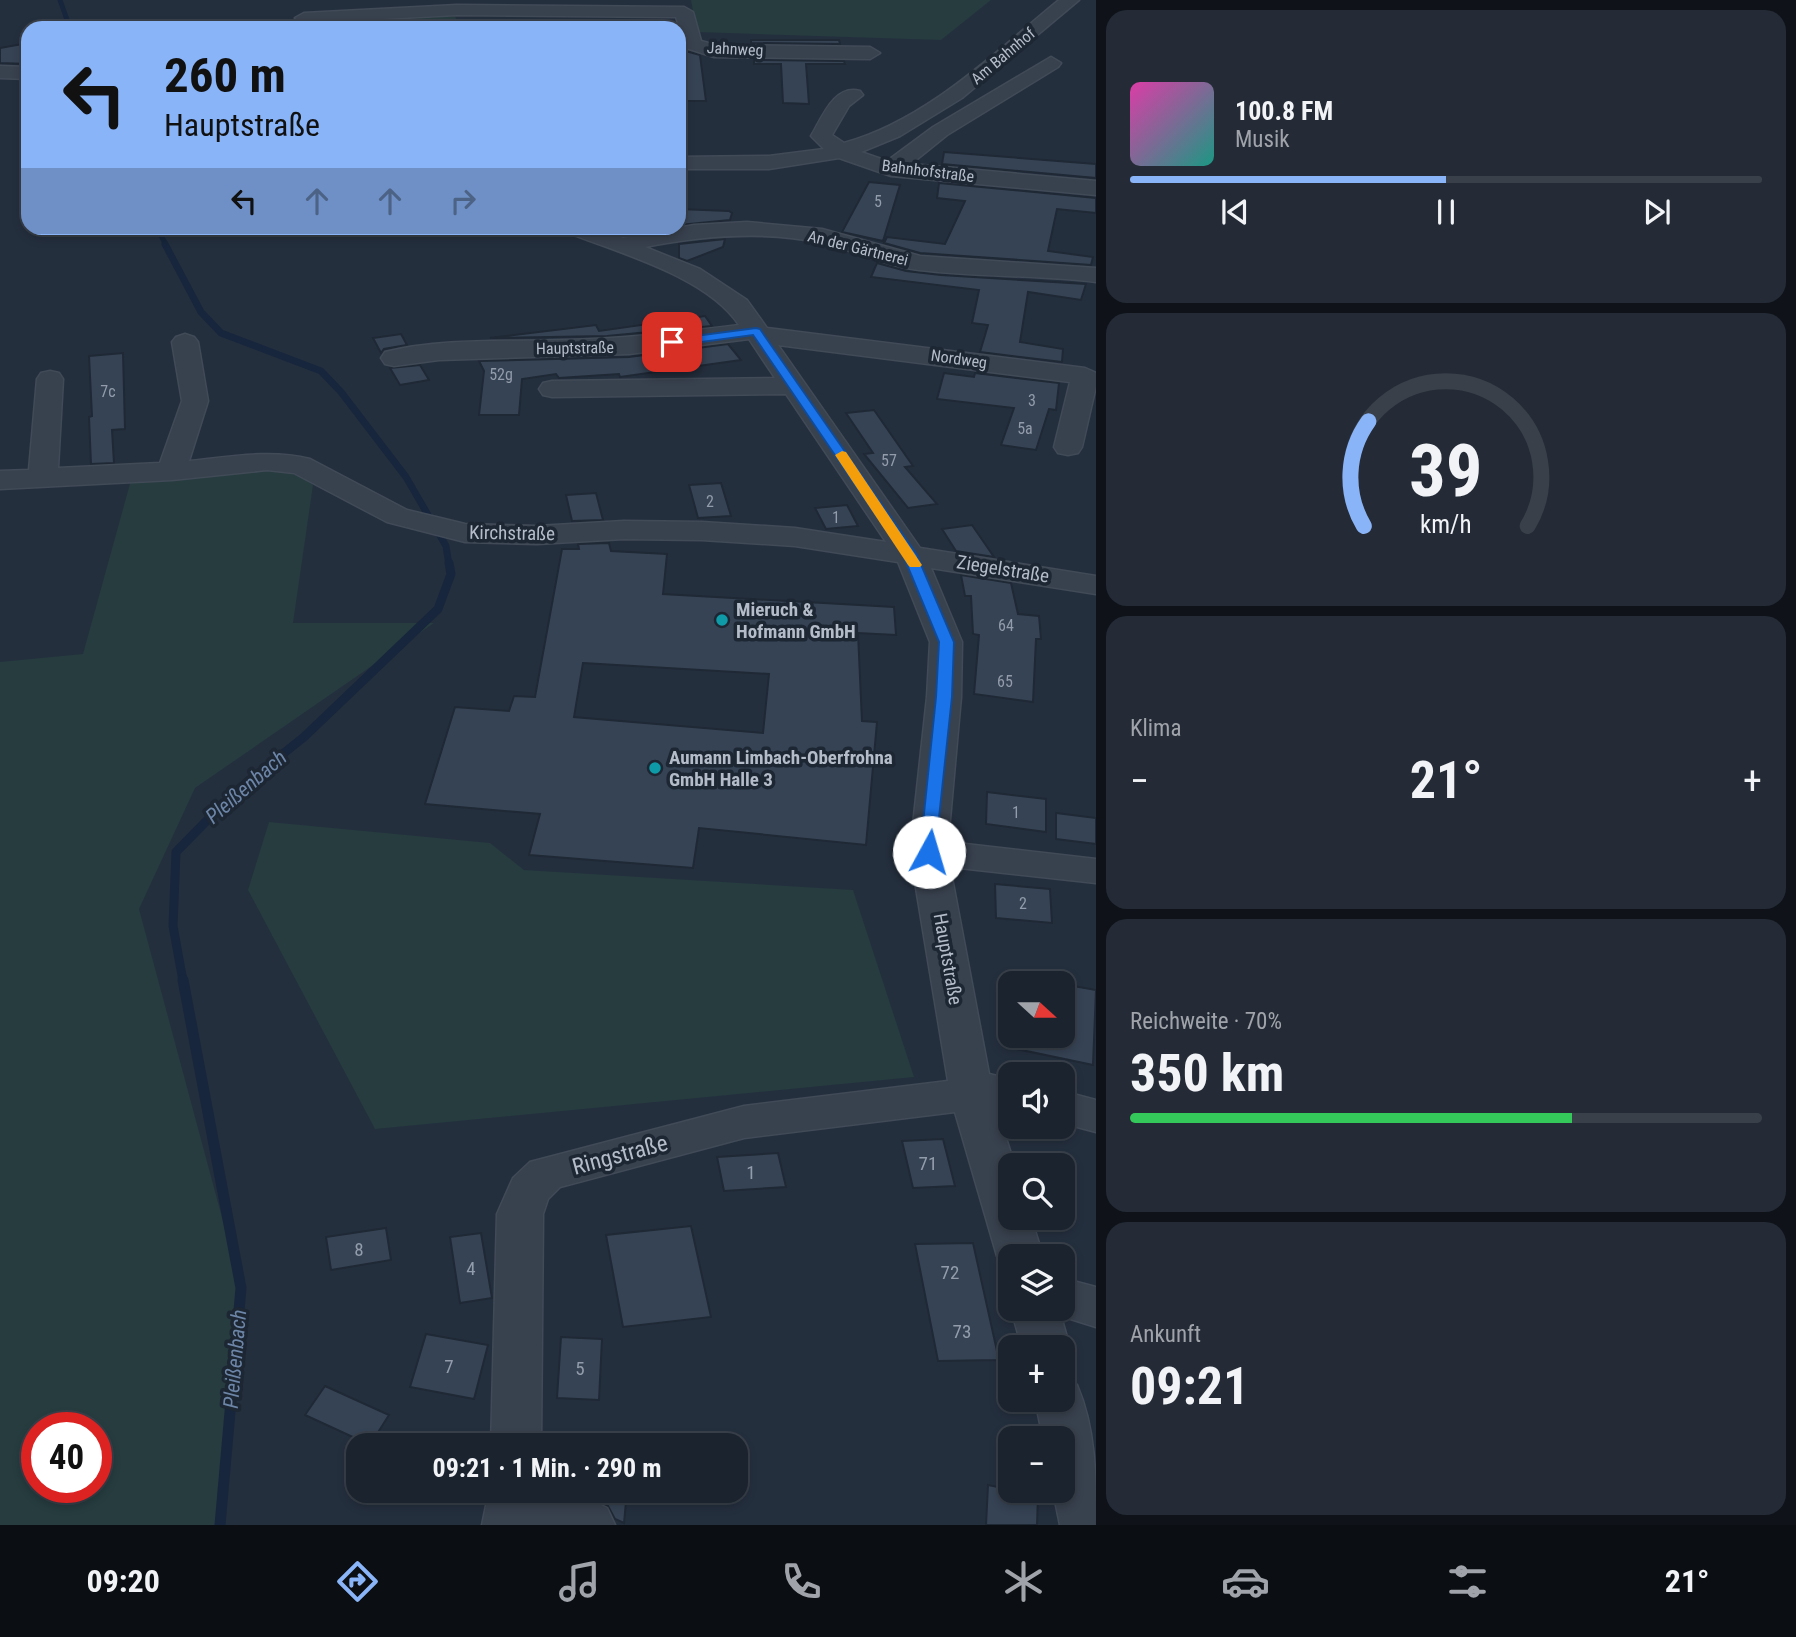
<!DOCTYPE html>
<html lang="de">
<head>
<meta charset="utf-8">
<style>
	:root { --surface:#1b232e; --page:#242b36; --text:#f1f3f6; --muted:#a0a4aa; --line:#39404a; --accent:#8ab4f8 }
	body { margin:0; font-family:"Roboto Condensed",sans-serif; background:var(--page); color:var(--text); height:100vh; display:flex; flex-direction:column; font-size:26px; white-space:nowrap }
	* { box-sizing:border-box; margin:0 }
	p { font-size:23px; color:var(--muted) }
	.icon { flex:none; width:38px; height:38px; fill:none; stroke:currentColor; stroke-width:2; stroke-linecap:round; stroke-linejoin:round }
	.map { position:relative; flex:1; overflow:hidden }
	.side { display:flex; flex-direction:column; gap:10px; padding:10px; background:#0f1319; width:700px }
	.side>* { flex:none }
	.hud { position:absolute; left:21px; top:21px; width:665px; height:214px; border-radius:21px; box-shadow:0 4px 10px #0003,0 0 0 2px var(--line); background:#8ab4f8; color:#111; overflow:hidden }
	.needle { width:46px; rotate:111deg }
	.fabs { position:absolute; left:998px; top:971px; display:grid; gap:14px }
	.fabs a { display:grid; place-items:center; width:77px; height:77px; border-radius:14px; background:var(--surface); box-shadow:0 4px 10px #0003,0 0 0 2px var(--line); font-size:35px }
	.speed { position:absolute; left:21px; top:1412px; display:flex; gap:14px; font-size:35px; font-weight:700; text-align:center }
	.speed>* { display:grid; place-content:center; width:91px; height:91px; border-radius:50%; background:var(--surface); box-shadow:0 4px 10px #0003,0 0 0 2px var(--line); line-height:1 }
	.speed .limit { border:10px solid #d22; background:#fff; color:#111 }
	.pin { position:absolute; display:grid; place-items:center; width:60px; height:60px; color:#fff; margin:-30px; border-radius:14px; box-shadow:0 4px 10px #0006 }
	.me { position:absolute; width:77px; margin:-38px; rotate:6deg; stroke-linejoin:round; filter:drop-shadow(0 0 5px #0008) }
	.turn { display:flex; align-items:center; gap:24px; height:147px; padding:0 28px; font-size:32px }
	.turn .icon { width:91px; height:91px; stroke-width:2.5 }
	.turn b { display:block; font-size:49px; line-height:60px }
	.lanes { display:flex; align-items:center; height:66px; padding:0 28px; background:#0003; justify-content:center; gap:35px; direction:ltr }
	.lanes .off { opacity:.35 }
	.big { font-size:52px; font-weight:700; line-height:1.1 }
	.side .card { flex:1; display:flex; flex-direction:column; justify-content:center; gap:10px; min-width:0; padding:0 24px; border-radius:21px; background:var(--page) }
	.side .dial { align-items:center; gap:0 }
	.dial svg { height:182px; overflow:visible; fill:none; stroke:var(--line); stroke-width:7; stroke-linecap:round; text-anchor:middle }
	.dial text { fill:var(--text); stroke:none }
	.song { display:flex; align-items:center; gap:21px }
	.cover { width:84px; height:84px; border-radius:10px; background:linear-gradient(135deg,hsl(320 70% 55%),hsl(170 70% 35%)) }
	.played { height:7px; border-radius:4px; background:linear-gradient(90deg,var(--accent) 50%,var(--line) 50%) }
	.keys { display:flex; justify-content:space-around; direction:ltr }
	.heat { display:flex; justify-content:space-between; align-items:center; font-size:38px; direction:ltr }
	.charge { height:10px; border-radius:5px; background:linear-gradient(90deg,#34c759 70%,var(--line) 0) }
	.trip { position:absolute; left:346px; top:1433px; width:402px; height:70px; border-radius:21px; background:var(--surface); box-shadow:0 4px 10px #0003,0 0 0 2px var(--line); font-weight:700; line-height:70px; text-align:center }
	.tab-bar { display:flex; height:112px; justify-content:space-around; align-items:center; background:#0b0e12; color:var(--muted) }
	.tab-bar .icon { width:49px; height:49px }
	.tab-bar .on { color:var(--accent) }
	.tab-bar b { font-size:32px; color:var(--text) }
	main { display:flex; flex:1; min-height:0 }
	.map>svg:first-child { display:block }
</style>
</head>
<body>
<main>
<div class="map">
<svg width="1096" height="1525" viewBox="0 0 1096 1525">
	<rect width="100%" height="100%" fill="#242f3e"/>
	<!-- green -->
	<g fill="#263c3f" fill-rule="evenodd">
		<polygon points="691,0 991,0 941,40 697,32"/>
		<polygon points="455,16 459,28 400,28 398,19"/>
		<path d="M 260,465 L 300,476 L 313,485 L 293,623 L 434,623 L 195,788 L 139,909 L 241,1288 L 220,1525 L 0,1525 L 0,662 L 83,654 L 131,480 ZM 37,1428 L 96,1428 L 96,1488 L 37,1488 Z"/>
		<polygon points="269,822 490,843 524,870 853,890 914,1077 375,1129 248,890"/>
	</g>
	<g fill="none" stroke-linecap="round" stroke-linejoin="round">
		<!-- stream-far3 -->
		<g stroke="#17263c" stroke-width="5">
			<polyline points="60,0 70,28"/>
			<polyline points="157,228 166,245"/>
		</g>
		<!-- stream-far2 -->
		<polyline stroke="#17263c" stroke-width="7" points="165,244 201,312 221,333 321,371 341,392 406,477 446,546 449,565"/>
		<!-- stream-far1 -->
		<polyline stroke="#17263c" stroke-width="9" points="183,981 173,926 176,852 234,793 304,737 438,609 451,574 449,563"/>
		<!-- stream -->
		<polyline stroke="#17263c" stroke-width="11" points="183,980 241,1288 220,1525"/>
	</g>
	<!-- building -->
	<g fill="#364354" stroke="#1f2835" stroke-width="2" fill-rule="evenodd">
		<polygon points="679,35 685,51 700,55 706,101 679,101"/>
		<polygon points="751,40 839,40 840,44 751,43"/>
		<polygon points="28,43 28,64 0,63 0,48"/>
		<polygon points="754,60 844,61 845,64 806,64 809,104 783,103 781,64 754,64"/>
		<polygon points="944,152 1096,164 1096,178 942,164"/>
		<polygon points="869,182 900,185 883,241 842,232"/>
		<polygon points="939,183 1096,198 1096,213 1057,209 1048,251 1093,257 1091,265 920,253 884,243 887,237 945,244 965,201 937,198"/>
		<polygon points="679,209 729,211 732,213 730,220 679,225"/>
		<polygon points="725,239 723,247 687,261 679,258 679,244"/>
		<polygon points="877,263 906,271 941,275 1086,284 1081,300 1028,292 1020,342 1063,349 1062,362 980,352 988,325 972,323 979,290 871,277"/>
		<polygon points="705,316 712,326 607,336 490,338 596,325 599,331"/>
		<polygon points="401,334 407,345 384,349 381,353 373,338"/>
		<polygon points="728,344 741,360 620,377 619,374 559,378 556,374 522,379 519,415 479,415 484,371 479,361 629,357"/>
		<polygon points="123,353 125,429 112,430 114,463 91,464 89,417 92,416 89,356"/>
		<polygon points="420,365 429,380 400,385 390,368"/>
		<polygon points="944,373 974,377 975,373 1059,383 1056,410 1049,409 1036,450 1001,445 1014,408 937,399"/>
		<polygon points="874,410 913,466 905,467 937,504 908,508 864,454 873,453 846,413"/>
		<polygon points="721,483 731,516 698,518 689,485"/>
		<polygon points="596,493 603,520 572,521 566,495"/>
		<polygon points="847,505 858,526 826,529 815,508"/>
		<polygon points="972,525 994,557 956,551 942,529"/>
		<path d="M 609,543 L 611,551 L 667,554 L 663,594 L 894,607 L 896,635 L 858,633 L 862,721 L 877,722 L 866,845 L 699,828 L 693,868 L 529,855 L 540,814 L 425,804 L 455,707 L 509,711 L 514,696 L 535,697 L 562,549 L 579,549 L 578,544 ZM 583,663 L 769,674 L 763,733 L 574,717 Z"/>
		<polygon points="961,575 1011,583 1018,614 1039,616 1041,639 1036,639 1033,702 974,694 979,635 973,634 971,596 965,596"/>
		<polygon points="987,792 1046,799 1046,832 986,824"/>
		<polygon points="1056,813 1096,818 1096,844 1056,839"/>
		<polygon points="995,884 1050,889 1052,923 996,918"/>
		<polygon points="1062,984 1096,990 1093,1065 1007,1047 1008,1036 1062,1036"/>
		<polygon points="943,1139 955,1186 913,1188 902,1141"/>
		<polygon points="778,1153 786,1187 724,1191 717,1157"/>
		<polygon points="691,1226 711,1317 623,1327 606,1235"/>
		<polygon points="386,1228 391,1260 331,1270 326,1237"/>
		<polygon points="481,1233 492,1298 460,1303 450,1237"/>
		<polygon points="973,1243 999,1360 938,1361 915,1244"/>
		<polygon points="426,1334 488,1345 474,1399 410,1387"/>
		<polygon points="561,1337 602,1339 599,1400 557,1398"/>
		<polygon points="325,1386 389,1415 370,1445 305,1415"/>
		<polygon points="988,1485 1038,1495 1037,1525 986,1525"/>
		<polygon points="578,1491 627,1491 624,1523 615,1519 608,1506"/>
	</g>
	<g fill="none" stroke-linecap="round" stroke-linejoin="round">
		<defs>
			<g id="minor">
				<path d="M 1059,0 L 1079,0 L 962,98 L 900,136 L 861,152 L 887,161 L 933,127 L 1051,57 L 1061,63 L 1058,67 L 947,135 L 911,164 L 1096,181 L 1096,195 L 891,176 L 839,158 L 769,169 L 679,169 L 679,157 L 769,156 L 824,149 L 811,136 C 822,118 834,84 860,91 L 863,95 L 849,106 L 832,135 L 844,143 C 927,120 994,53 1059,0 Z"/>
				<polygon points="457,5 684,7 693,12 701,41 716,45 870,47 880,53 870,59 714,57 686,48 676,17 457,15 304,23 295,18 304,13"/>
				<polygon points="0,66 28,67 28,79 0,78"/>
				<path d="M 747,222 L 822,229 L 920,256 L 1096,268 L 1096,282 C 1037,275 978,277 919,270 C 885,266 854,250 821,243 C 763,230 702,236 645,247 L 700,269 L 747,300 L 767,328 L 1085,368 L 1096,373 L 1096,386 L 1082,447 L 1078,453 L 1068,455 L 1058,453 L 1054,447 L 1070,382 L 778,345 L 920,548 L 1096,576 L 1096,594 L 931,568 L 962,642 L 961,697 L 948,842 L 1096,859 L 1096,883 L 950,867 L 989,1074 L 1010,1079 L 1010,1111 L 996,1107 L 1015,1166 L 1010,1166 L 1010,1218 L 1031,1218 L 1043,1256 L 1010,1256 L 1010,1271 L 1004,1269 L 997,1256 L 955,1112 L 744,1138 L 560,1187 L 548,1199 L 543,1214 L 541,1446 L 491,1446 L 497,1214 L 513,1178 L 530,1162 L 744,1106 L 948,1081 L 910,852 L 927,697 L 930,642 L 898,562 L 795,546 L 702,540 L 624,539 L 537,544 L 465,542 L 387,522 L 294,473 L 267,470 L 172,480 L 0,489 L 0,471 L 29,470 L 37,379 L 41,373 L 50,371 L 59,373 L 63,379 L 58,468 L 160,463 L 182,401 L 172,342 L 176,337 L 185,334 L 194,337 L 198,342 L 208,401 L 189,461 C 229,457 271,449 310,459 L 407,510 L 465,524 L 537,526 L 624,521 L 702,522 L 795,528 L 886,542 L 786,394 L 552,397 L 543,395 L 539,389 L 543,383 L 552,381 L 775,378 L 749,339 L 629,354 L 439,360 L 394,366 L 385,364 L 381,358 L 385,352 C 442,338 504,342 562,340 C 622,339 680,332 739,325 C 707,277 622,254 569,233 L 565,228 L 596,228 L 623,238 L 694,225 Z"/>
				<polygon points="1062,1091 1096,1100 1096,1132 1062,1123"/>
				<polygon points="1062,1278 1096,1287 1096,1327 1061,1316 1070,1348 1062,1363 1062,1348 1022,1348 1011,1309 1062,1309"/>
				<path d="M 1062,1379 L 1077,1385 C 1096,1429 1096,1477 1096,1525 L 1060,1525 L 1053,1491 L 1062,1491 L 1062,1438 L 1043,1438 L 1035,1400 L 1062,1400 Z"/>
				<polygon points="489,1491 572,1491 607,1508 615,1525 482,1525"/>
			</g>
		</defs>
		<!-- minor casing -->
		<use href="#minor" stroke="#414a57" stroke-width="3"/>
		<!-- minor -->
		<use href="#minor" fill="#38414e" fill-rule="evenodd"/>
	</g>
	<!-- route -->
	<polygon fill="#1a73e8" stroke="#114b97" stroke-width="2" points="756,328 760,329 917,555 954,642 952,697 935,855 923,855 920,852 936,697 939,642 903,555 753,335 672,346 667,342 672,339"/>
	<!-- slow -->
	<polygon fill="#f59e0b" points="842,451 846,452 922,565 920,567 910,567 908,565 835,455"/>
	<!-- markers -->
	<g fill="#0f9aa8" stroke="#1d2633" stroke-width="2.5">
		<circle cx="722" cy="620" r="7"/>
		<circle cx="655" cy="768" r="7"/>
	</g>
	<g text-anchor="middle" dominant-baseline="central" stroke-width="7" stroke-linejoin="round" paint-order="stroke">
		<!-- far-street labels -->
		<g font-size="16" fill="#b4bcc9" stroke="#1d2633">
			<text transform="translate(735 49) rotate(3)">Jahnweg</text>
			<text transform="translate(1003 56) rotate(-40)">Am Bahnhof</text>
			<text transform="translate(928 171) rotate(7)">Bahnhofstraße</text>
			<text transform="translate(858 248) rotate(14)">An der Gärtnerei</text>
			<text transform="translate(575 348) rotate(-1)">Hauptstraße</text>
			<text transform="translate(959 359) rotate(8)">Nordweg</text>
		</g>
		<!-- number labels -->
		<g font-size="16" fill="#929caa">
			<text x="878" y="201">5</text>
			<text x="501" y="374">52g</text>
			<text x="108" y="391">7c</text>
			<text x="1032" y="400">3</text>
			<text x="1025" y="428">5a</text>
			<text x="889" y="460">57</text>
			<text x="710" y="501">2</text>
			<text x="836" y="517">1</text>
			<text x="1006" y="625">64</text>
			<text x="1005" y="681">65</text>
			<text x="1016" y="812">1</text>
			<text x="1023" y="903">2</text>
		</g>
		<!-- street labels -->
		<g font-size="19" fill="#b4bcc9" stroke="#1d2633">
			<text transform="translate(512 533) rotate(1)">Kirchstraße</text>
			<text transform="translate(1003 569) rotate(9)">Ziegelstraße</text>
			<text transform="translate(948 959) rotate(80)">Hauptstraße</text>
		</g>
		<!-- poi labels -->
		<g font-size="19" font-weight="bold" fill="#b4bcc9" stroke="#1d2633" text-anchor="start">
			<text x="736" y="609">Mieruch &amp;<tspan x="736" dy="22">Hofmann GmbH</tspan></text>
			<text x="669" y="757">Aumann Limbach-Oberfrohna<tspan x="669" dy="22">GmbH Halle 3</tspan></text>
		</g>
		<!-- near-number labels -->
		<g font-size="19" fill="#929caa">
			<text x="928" y="1163">71</text>
			<text x="751" y="1172">1</text>
			<text x="359" y="1249">8</text>
			<text x="471" y="1268">4</text>
			<text x="950" y="1272">72</text>
			<text x="962" y="1331">73</text>
			<text x="449" y="1366">7</text>
			<text x="580" y="1368">5</text>
		</g>
		<!-- water labels -->
		<g font-size="21" font-style="italic" fill="#6d86a8" stroke="#1d2633">
			<text transform="translate(246 787) rotate(-41)">Pleißenbach</text>
			<text transform="translate(235 1359) rotate(-85)">Pleißenbach</text>
		</g>
		<!-- near-street labels -->
		<g font-size="23" fill="#b4bcc9" stroke="#1d2633">
			<text transform="translate(620 1155) rotate(-15)">Ringstraße</text>
		</g>
	</g>
</svg>
<div class="fabs">
<a><svg class="needle" viewBox="-14 -14 28 28"><path d="M0-13l5 13h-10z" fill="#e53935"/><path d="M0 13l5-13h-10z" fill="#a0a4aa"/></svg></a>
<a><svg class="icon" aria-label="sound" viewBox="0 0 24 24"><path d="M4 9h4l5-4v14l-5-4H4zM17 9q2 3 0 6"/></svg></a>
<a><svg class="icon" aria-label="search" viewBox="0 0 24 24"><circle cx="10" cy="10" r="6"/><path d="M15 15l6 6"/></svg></a>
<a><svg class="icon" aria-label="layers" viewBox="0 0 24 24"><path d="M12 4l9 5-9 5-9-5zM3 14l9 5 9-5"/></svg></a>
<a>+</a>
<a>−</a>
</div>
<div class="speed"><div class="limit">40</div></div>
<div class="pin" style="left:672px;top:342px;background:#d93025"><svg class="icon" aria-label="arrive" viewBox="0 0 24 24"><path d="M6 21V4h12l-3 4 3 4H6"/></svg></div>
<svg class="me" style="left:929px;top:852px" viewBox="-20 -20 40 40"><circle r="19" fill="#fff"/><path d="M0-13L10 11 0 6-10 11z" fill="#1a73e8"/></svg>
<div class="trip">09:21 · 1 Min. · 290 m</div>
<div class="hud">
<div class="turn"><svg class="icon" aria-label="left" viewBox="0 0 24 24"><path d="M17 20v-9H6M10 6l-5 5 5 5"/></svg><div><b>260 m</b>Hauptstraße</div></div>
<div class="lanes"><svg class="icon" aria-label="left" viewBox="0 0 24 24"><path d="M17 20v-9H6M10 6l-5 5 5 5"/></svg><svg class="icon off" aria-label="ahead" viewBox="0 0 24 24"><path d="M12 20V5M6 11l6-6 6 6"/></svg><svg class="icon off" aria-label="ahead" viewBox="0 0 24 24"><path d="M12 20V5M6 11l6-6 6 6"/></svg><svg class="icon off" aria-label="right" viewBox="0 0 24 24"><path d="M7 20v-9h11M14 6l5 5-5 5"/></svg></div>
</div>
</div>
<section class="side">
<div class="card">
<div class="song"><i class="cover"></i><div><b>100.8 FM</b><p>Musik</p></div></div>
<div class="played"></div>
<div class="keys"><svg class="icon" aria-label="previous" viewBox="0 0 24 24"><path d="M18 5L8 12l10 7zM5 5v14"/></svg><svg class="icon" aria-label="pause" viewBox="0 0 24 24"><path d="M8 5v14M16 5v14"/></svg><svg class="icon" aria-label="next" viewBox="0 0 24 24"><path d="M6 5l10 7-10 7zM19 5v14"/></svg></div>
</div>
<div class="card dial"><svg viewBox="0 0 100 80">
<path d="M14 69A42 42 0 1 1 86 69"/>
<path d="M14 69A42 42 0 0 1 16 23" stroke="#8ab4f8"/>
<text x="50" y="56" font-size="32" font-weight="700">39</text>
<text x="50" y="72" font-size="11">km/h</text>
</svg></div>
<div class="card"><p>Klima</p>
<div class="heat"><a>−</a><b class="big">21°</b><a>+</a></div>
</div>
<div class="card"><p>Reichweite · 70%</p><b class="big">350 km</b><div class="charge"></div></div>
<div class="card"><p>Ankunft</p><b class="big">09:21</b></div>
</section>
</main>
<nav class="tab-bar">
<b>09:20</b>
<svg class="icon on" aria-label="directions" viewBox="0 0 24 24"><path d="M12 3l9 9-9 9-9-9zM9 14v-3h6M13 9l2 2-2 2"/></svg>
<svg class="icon" aria-label="music" viewBox="0 0 24 24"><path d="M9 18V5l10-2v13"/><circle cx="6" cy="18" r="3"/><circle cx="16" cy="16" r="3"/></svg>
<svg class="icon" aria-label="phone" viewBox="0 0 24 24"><path d="M5 4h4l2 5-3 2q2 4 5 5l2-3 5 2v4C11 20 4 13 5 4z"/></svg>
<svg class="icon" aria-label="climate" viewBox="0 0 24 24"><path d="M12 3v18M4 7l16 10M4 17L20 7"/></svg>
<svg class="icon" aria-label="car" viewBox="0 0 24 24"><path d="M5 17H2v-5l4-1 3-4h7l3 4 3 1v5h-3M9 17h6M6 11h13"/><circle cx="7" cy="17" r="2"/><circle cx="17" cy="17" r="2"/></svg>
<svg class="icon" aria-label="filters" viewBox="0 0 24 24"><path d="M4 7h16M4 17h16"/><circle cx="9" cy="7" r="2"/><circle cx="15" cy="17" r="2"/></svg>
<b>21°</b>
</nav>
</body>
</html>
